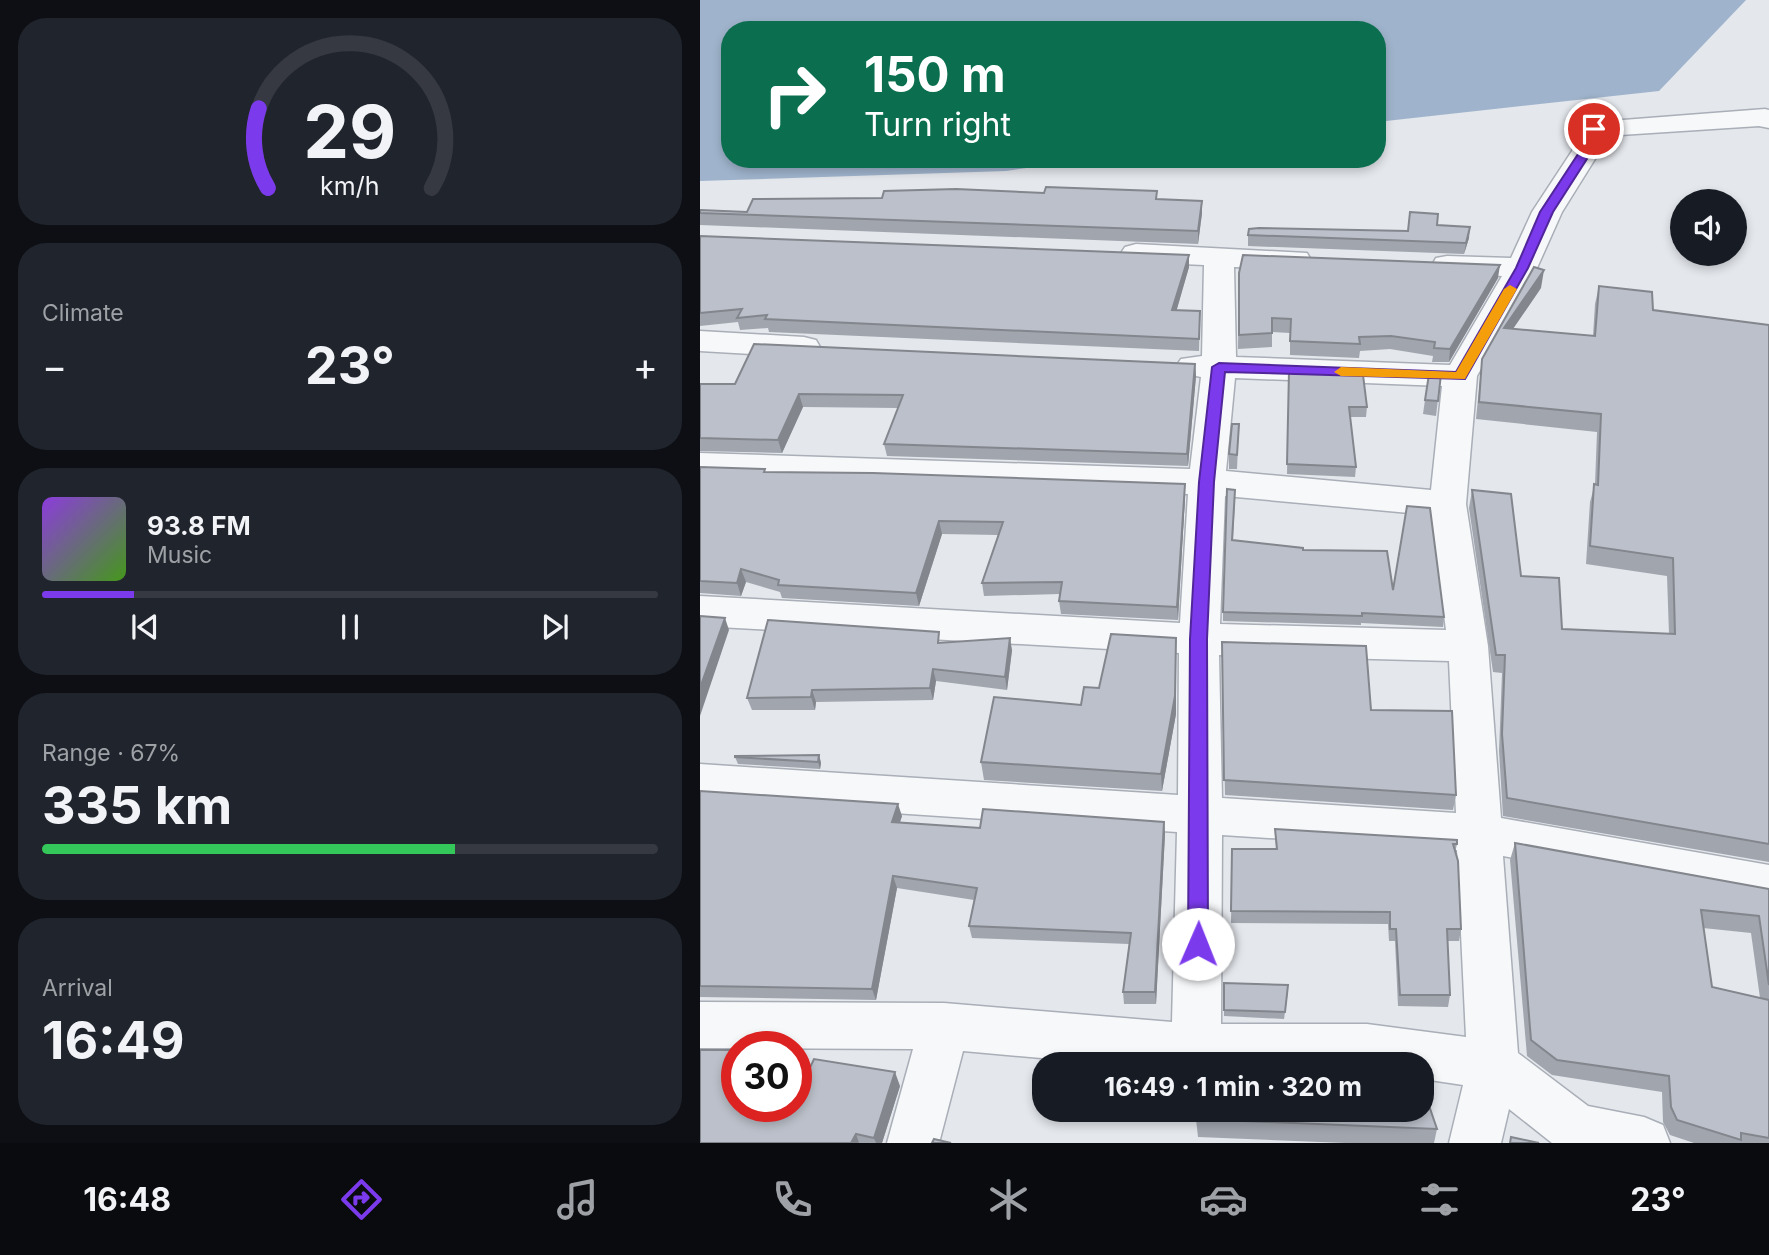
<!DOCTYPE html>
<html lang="en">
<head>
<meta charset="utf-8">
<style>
	:root { --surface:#171b24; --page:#20242c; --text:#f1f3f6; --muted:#9ea1a6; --line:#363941; --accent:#7c3aed }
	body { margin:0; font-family:Inter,sans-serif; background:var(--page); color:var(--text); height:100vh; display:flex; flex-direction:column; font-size:26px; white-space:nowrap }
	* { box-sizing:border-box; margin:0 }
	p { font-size:23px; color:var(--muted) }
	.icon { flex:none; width:38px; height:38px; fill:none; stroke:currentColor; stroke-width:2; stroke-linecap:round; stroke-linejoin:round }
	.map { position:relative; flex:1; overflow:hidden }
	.side { display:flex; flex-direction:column; gap:18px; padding:18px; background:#0d0f14; width:700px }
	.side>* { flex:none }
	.banner { position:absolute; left:21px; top:21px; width:665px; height:147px; border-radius:28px; box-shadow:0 4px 10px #0003; background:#0b6e4f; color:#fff; overflow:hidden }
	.tools { position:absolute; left:970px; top:189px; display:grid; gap:14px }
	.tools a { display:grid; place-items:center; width:77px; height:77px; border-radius:50%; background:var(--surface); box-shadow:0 4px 10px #0003; font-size:35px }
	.speed { position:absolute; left:21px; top:1031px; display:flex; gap:14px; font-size:35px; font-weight:700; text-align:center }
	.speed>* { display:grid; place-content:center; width:91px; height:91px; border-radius:50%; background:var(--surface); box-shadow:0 4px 10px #0003; line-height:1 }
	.speed .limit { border:10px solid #d22; background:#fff; color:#111 }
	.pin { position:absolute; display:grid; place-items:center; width:60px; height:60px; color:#fff; margin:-30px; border:4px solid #fff; border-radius:50%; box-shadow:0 2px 7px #0007 }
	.me { position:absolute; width:77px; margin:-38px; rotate:1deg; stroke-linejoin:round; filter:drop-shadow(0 0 5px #0008) }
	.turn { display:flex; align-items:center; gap:24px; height:147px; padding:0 28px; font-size:32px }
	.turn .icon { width:91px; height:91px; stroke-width:2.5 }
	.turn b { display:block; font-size:49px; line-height:60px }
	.big { font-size:52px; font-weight:700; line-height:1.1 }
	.side .card { flex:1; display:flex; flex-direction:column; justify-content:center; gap:10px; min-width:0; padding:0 24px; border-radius:28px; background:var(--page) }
	.side .dial { align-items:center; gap:0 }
	.dial svg { height:182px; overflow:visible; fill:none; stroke:var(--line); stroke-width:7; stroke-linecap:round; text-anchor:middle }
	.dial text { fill:var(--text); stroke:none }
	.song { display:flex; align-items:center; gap:21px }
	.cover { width:84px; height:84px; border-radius:10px; background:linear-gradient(135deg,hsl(270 70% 55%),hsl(100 70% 35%)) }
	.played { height:7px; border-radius:4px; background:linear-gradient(90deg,var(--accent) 15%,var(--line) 15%) }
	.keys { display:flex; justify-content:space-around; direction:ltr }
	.heat { display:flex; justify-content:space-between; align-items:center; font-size:38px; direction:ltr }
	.charge { height:10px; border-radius:5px; background:linear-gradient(90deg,#34c759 67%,var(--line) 0) }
	.trip { position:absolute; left:332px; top:1052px; width:402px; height:70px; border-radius:28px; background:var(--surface); box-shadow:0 4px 10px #0003; font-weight:700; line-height:70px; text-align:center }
	.menu { display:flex; height:112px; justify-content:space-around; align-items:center; background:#090b0e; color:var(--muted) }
	.menu .icon { width:49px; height:49px }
	.menu .selected { color:var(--accent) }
	.menu b { font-size:32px; color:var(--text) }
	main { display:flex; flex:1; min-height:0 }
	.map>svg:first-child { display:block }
</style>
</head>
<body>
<main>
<section class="side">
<div class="card dial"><svg viewBox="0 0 100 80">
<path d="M14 69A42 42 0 1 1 86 69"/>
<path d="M14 69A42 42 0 0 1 10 34" stroke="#7c3aed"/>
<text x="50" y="56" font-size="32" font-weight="700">29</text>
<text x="50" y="72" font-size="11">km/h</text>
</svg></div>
<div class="card"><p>Climate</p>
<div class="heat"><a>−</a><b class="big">23°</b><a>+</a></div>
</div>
<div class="card">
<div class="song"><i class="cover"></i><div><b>93.8 FM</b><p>Music</p></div></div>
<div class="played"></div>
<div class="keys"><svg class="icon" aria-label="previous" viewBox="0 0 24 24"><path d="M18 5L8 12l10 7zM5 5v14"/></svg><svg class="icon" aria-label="pause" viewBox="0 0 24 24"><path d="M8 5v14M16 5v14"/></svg><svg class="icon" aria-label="next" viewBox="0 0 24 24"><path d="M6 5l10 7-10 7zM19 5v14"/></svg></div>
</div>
<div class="card"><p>Range · 67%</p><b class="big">335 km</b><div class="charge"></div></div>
<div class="card"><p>Arrival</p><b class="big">16:49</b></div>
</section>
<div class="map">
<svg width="1069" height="1143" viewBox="0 0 1069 1143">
	<rect width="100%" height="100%" fill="#e4e7ec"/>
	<!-- water -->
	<polygon fill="#9fb4cc" points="0,0 1046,0 959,91 677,122 677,30 30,30 30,159 388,159 306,171 0,181"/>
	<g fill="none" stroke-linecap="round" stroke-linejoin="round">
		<defs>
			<g id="minor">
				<path d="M 1065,109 L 1069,110 L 1069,128 L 1059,126 L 905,136 L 900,151 L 862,212 L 837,268 L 777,376 L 766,504 L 788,646 L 801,818 L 1069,865 L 1069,905 L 803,856 L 818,1053 L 888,1106 L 944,1117 L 963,1125 L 970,1143 L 852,1143 L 809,1109 L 801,1143 L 749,1143 L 763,1085 L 723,1079 L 723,1064 L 409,1064 L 263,1051 L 239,1143 L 187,1143 L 213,1049 L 0,1048 L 0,1002 L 244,1003 L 472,1022 L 477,832 L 0,800 L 0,764 L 478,795 L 479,653 L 0,626 L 0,596 L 480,623 L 488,494 L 0,477 L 0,453 L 490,469 L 501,377 L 481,373 L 476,366 L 481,359 L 502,356 L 504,265 L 436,262 L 425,259 L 421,253 L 425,247 L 436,244 L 607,253 L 611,260 L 607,267 L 596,269 L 534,267 L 536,357 L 750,365 L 802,276 L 736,272 L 732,265 L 736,258 L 747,256 L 811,258 L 832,212 L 872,151 L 884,123 ZM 535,378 L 742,386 L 731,490 L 526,471 ZM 525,496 L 731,515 L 746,630 L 520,624 ZM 519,655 L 749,661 L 756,813 L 522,798 ZM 522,835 L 757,850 L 766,1037 L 667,1024 L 521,1024 Z"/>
				<polygon points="0,331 104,337 116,340 120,347 116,354 104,357 0,351"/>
			</g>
		</defs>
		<!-- minor casing -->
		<use href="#minor" stroke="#a9aeb7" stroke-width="3"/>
		<!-- minor -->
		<use href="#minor" fill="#f7f8fa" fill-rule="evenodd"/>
	</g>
	<!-- wall -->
	<g fill="#a1a5ae" fill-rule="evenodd">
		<polygon points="458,199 502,213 498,244 0,225 0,210 47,212"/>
		<polygon points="737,225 769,238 764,254 548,246 548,235 708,231"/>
		<polygon points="0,236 489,267 476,311 500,311 499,351 69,332 68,328 40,330 38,322 0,326"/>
		<polygon points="539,273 798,278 749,362 732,362 733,356 690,349 660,351 659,358 590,355 590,333 572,332 572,347 538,349"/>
		<polygon points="899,286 953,310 1069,325 1069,862 803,816 799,751 802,673 793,672 769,508 772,490 821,576 862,629 969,634 967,576 886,564 890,502 895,484 897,432 776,419 782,359 841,288 813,329 893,336 895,304"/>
		<polygon points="495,364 496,376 488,466 187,456 184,444 198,408 103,407 82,453 0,451 0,384 35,384"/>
		<polygon points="589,371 667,407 666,417 650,417 656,467 655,477 587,474"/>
		<polygon points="741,374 736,416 723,414 725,400"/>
		<polygon points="539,424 537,469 529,469 529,454"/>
		<polygon points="0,467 66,472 485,484 485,497 478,620 361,614 359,601 360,594 284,596 282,583 298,535 242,534 219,606 82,598 80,592 46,582 41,596 0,593"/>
		<polygon points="535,500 533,540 603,550 693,590 744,617 743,627 661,623 661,625 523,621 523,612"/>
		<polygon points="476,638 476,714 462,791 284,780 281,762 381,705 399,688"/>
		<polygon points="522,642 671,710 756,795 753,810 525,795"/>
		<polygon points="242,643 312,650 307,690 236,681 233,700 116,702 115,710 52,710 47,698"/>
		<polygon points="119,755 121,763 120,769 38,764 35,757"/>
		<polygon points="0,791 202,816 200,823 280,828 464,822 465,834 456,1004 424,1004 423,992 429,944 272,938 269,926 274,900 197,888 176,1000 0,997"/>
		<polygon points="575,829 757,844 755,853 761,929 759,941 747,941 750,995 748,1007 698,1006 695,941 689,941 688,924 531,923 532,849 576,849"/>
		<path d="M 815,843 L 1069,889 L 1069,1143 L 994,1143 L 970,1135 L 963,1122 L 962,1092 L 852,1075 L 827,1056 L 810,860 ZM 1003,928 L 1051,933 L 1060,998 L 1012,987 Z"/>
		<polygon points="524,983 588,992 584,1019 524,1016"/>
		<polygon points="200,1086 182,1143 0,1143 37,1106 96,1106"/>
		<polygon points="495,1110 723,1110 737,1129 734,1143 646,1143 498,1137"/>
	</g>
	<!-- shaded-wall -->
	<g fill="#83868d">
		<polygon points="502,201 502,213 498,244 498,231"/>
		<polygon points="770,227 769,238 764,254 766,243"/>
		<polygon points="489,255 489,267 473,323 472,310"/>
		<polygon points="800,265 798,278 749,362 750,349"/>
		<polygon points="844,270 841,288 801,346 804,328"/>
		<polygon points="495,364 496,376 488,466 487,454"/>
		<polygon points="99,394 103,407 82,453 78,440"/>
		<polygon points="485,484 485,497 478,620 477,607"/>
		<polygon points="239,521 242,534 219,606 216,593"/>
		<polygon points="41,569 46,582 41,596 37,583"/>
		<polygon points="25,618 29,630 0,716 0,688"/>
		<polygon points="310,638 312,650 307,690 305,677"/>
		<polygon points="476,638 476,714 462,791 461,774"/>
		<polygon points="233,669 236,681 233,700 230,688"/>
		<polygon points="112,690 116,702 115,710 111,697"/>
		<polygon points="119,755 121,763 120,769 118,762"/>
		<polygon points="198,804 202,816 195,835 192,822"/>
		<polygon points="464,822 465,834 456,1004 455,992"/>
		<polygon points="193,876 197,888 176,1000 172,989"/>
		<polygon points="195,1072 200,1086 182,1143 176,1143 174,1138"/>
		<polygon points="156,1134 159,1143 151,1143"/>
	</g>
	<!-- building -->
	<g fill="#bbc0ca" stroke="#83868d" stroke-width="2">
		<polygon points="346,187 457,191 456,199 502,201 498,231 0,213 0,210 47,212 53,199 182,198 184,191 256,189 344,193"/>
		<polygon points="710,212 738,214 737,225 770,227 766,243 548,235 549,229 559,228 708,231"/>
		<polygon points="0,236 489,255 472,310 500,311 499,339 65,319 67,315 37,318 42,309 0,313"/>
		<polygon points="543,255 800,265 750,349 734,348 735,342 691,336 659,337 660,344 590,341 591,319 572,318 572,333 539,335 539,273"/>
		<polygon points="834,267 844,270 804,328 895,336 899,286 952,292 953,310 1069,325 1069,844 807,798 802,734 805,655 796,655 772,490 811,494 821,576 859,578 862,629 975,634 973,558 890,546 894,484 898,485 901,414 779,402 782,359"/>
		<polygon points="54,344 495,364 487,454 184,444 203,395 99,394 78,440 0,438 0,384 35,384"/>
		<polygon points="589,371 663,375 667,407 649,407 656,467 587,464"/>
		<polygon points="729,374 741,374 738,401 725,400"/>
		<polygon points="532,424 539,424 537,455 529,454"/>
		<polygon points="0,467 65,469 64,472 173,473 485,484 477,607 359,601 362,582 282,583 303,522 239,521 216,593 78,585 79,580 41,569 37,583 0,581"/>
		<polygon points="527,489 535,490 532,540 603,548 603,550 687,551 693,590 707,506 730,508 744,617 662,613 662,616 523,612"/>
		<polygon points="0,616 25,618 0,688"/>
		<polygon points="68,620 239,632 238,643 310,638 305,677 233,669 230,688 112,690 111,697 47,698"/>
		<polygon points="411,634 476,638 475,696 461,774 281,762 294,697 381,705 384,687 399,688"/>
		<polygon points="522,642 666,646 671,710 752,711 756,795 524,780"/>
		<polygon points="119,755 118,762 35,757 35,756"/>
		<polygon points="0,791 198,804 192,822 280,828 283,809 464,822 455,992 423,992 431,933 269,926 277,888 193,876 172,989 0,986"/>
		<polygon points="575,829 757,840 757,844 753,844 758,861 761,929 747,929 750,995 700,995 696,929 690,929 690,912 531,911 532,849 577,849"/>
		<polygon points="815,843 1069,889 1069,985 1059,916 1001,910 1012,987 1069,1000 1069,1138 1041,1133 1041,1140 977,1120 971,1107 969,1076 857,1060 831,1040"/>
		<polygon points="524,983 588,985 585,1012 524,1010"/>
		<polygon points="0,1050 37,1050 37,1106 96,1106 96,1097 114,1059 195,1072 174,1138 156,1134 151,1143 0,1143"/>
		<polygon points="723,1088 737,1129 497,1119 496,1110 723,1110"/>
		<polygon points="811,1137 839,1143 810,1143"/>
		<polygon points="234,1139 251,1143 232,1143"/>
	</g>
	<!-- route -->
	<polygon fill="#7c3aed" stroke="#51269a" stroke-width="2" points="890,126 900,129 892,151 853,212 828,268 765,379 525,372 514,482 507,639 508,944 505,951 498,953 491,951 488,944 490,639 499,482 512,367 519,363 756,372 816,268 840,212 880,151"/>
	<!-- slow -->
	<polygon fill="#f59e0b" points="810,285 817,289 765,379 641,376 634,372 641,367 756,372 804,289"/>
</svg>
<div class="tools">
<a><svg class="icon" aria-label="sound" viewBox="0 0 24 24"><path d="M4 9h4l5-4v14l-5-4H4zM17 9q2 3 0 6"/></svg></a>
</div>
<div class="speed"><div class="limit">30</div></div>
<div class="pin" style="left:894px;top:129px;background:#d93025"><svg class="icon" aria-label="arrive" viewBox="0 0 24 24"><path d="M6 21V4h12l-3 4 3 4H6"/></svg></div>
<svg class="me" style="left:498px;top:944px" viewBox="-20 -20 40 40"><circle r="19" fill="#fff"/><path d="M0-13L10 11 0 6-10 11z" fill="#7c3aed"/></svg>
<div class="trip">16:49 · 1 min · 320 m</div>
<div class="banner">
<div class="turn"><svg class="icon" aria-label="right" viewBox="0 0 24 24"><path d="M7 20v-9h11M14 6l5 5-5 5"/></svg><div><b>150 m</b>Turn right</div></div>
</div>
</div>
</main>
<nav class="menu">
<b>16:48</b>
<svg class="icon selected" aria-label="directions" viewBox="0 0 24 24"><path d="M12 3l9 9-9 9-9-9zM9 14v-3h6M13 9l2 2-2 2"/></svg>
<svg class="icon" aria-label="music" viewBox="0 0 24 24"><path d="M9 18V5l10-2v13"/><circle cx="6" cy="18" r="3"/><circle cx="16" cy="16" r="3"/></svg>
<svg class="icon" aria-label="phone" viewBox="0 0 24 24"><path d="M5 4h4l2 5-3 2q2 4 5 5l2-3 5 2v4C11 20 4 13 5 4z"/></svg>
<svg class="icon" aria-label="climate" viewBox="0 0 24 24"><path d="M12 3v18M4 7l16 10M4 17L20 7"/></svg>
<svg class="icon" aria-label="car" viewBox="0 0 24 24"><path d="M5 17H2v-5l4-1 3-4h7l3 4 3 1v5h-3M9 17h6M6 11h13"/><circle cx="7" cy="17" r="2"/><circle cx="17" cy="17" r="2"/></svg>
<svg class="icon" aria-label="filters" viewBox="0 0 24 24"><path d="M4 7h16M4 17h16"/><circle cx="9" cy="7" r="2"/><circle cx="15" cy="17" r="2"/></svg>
<b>23°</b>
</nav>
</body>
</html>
